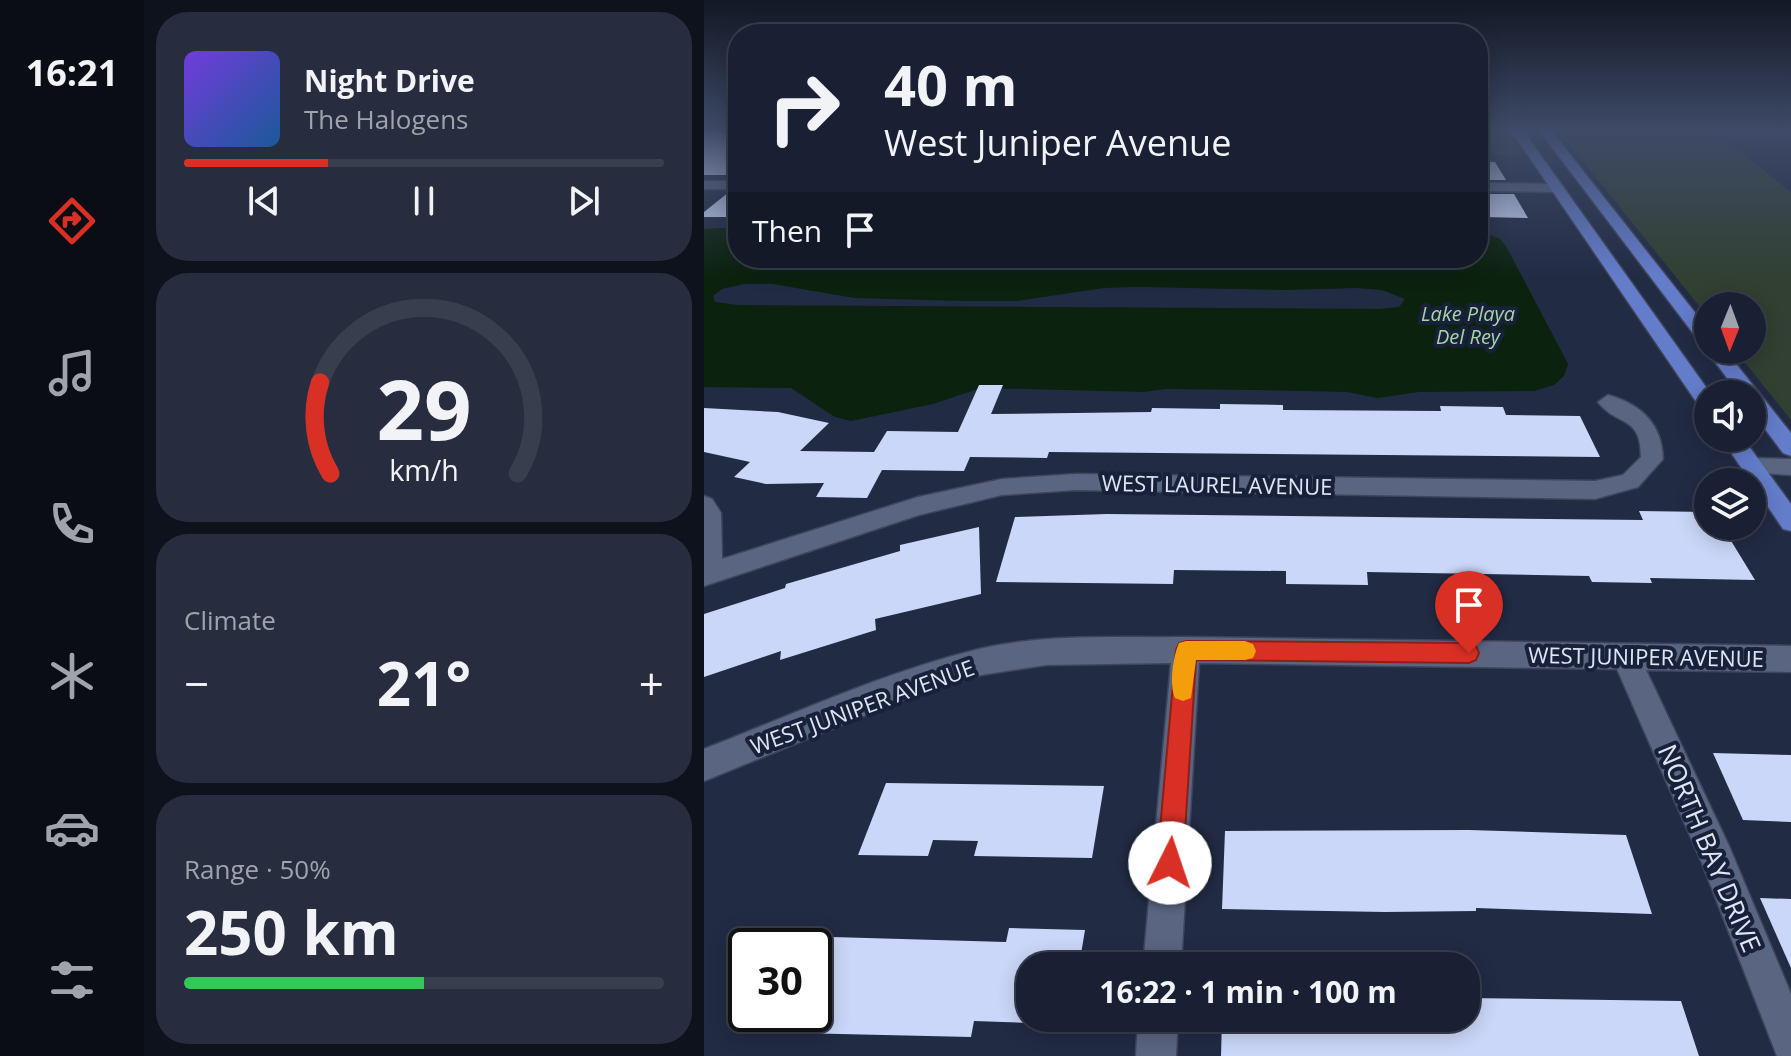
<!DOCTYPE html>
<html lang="en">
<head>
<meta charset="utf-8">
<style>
	:root { --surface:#1a2033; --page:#272d3f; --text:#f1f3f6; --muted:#9fa3ac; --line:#383e4e; --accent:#d93025 }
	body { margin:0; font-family:"Open Sans",sans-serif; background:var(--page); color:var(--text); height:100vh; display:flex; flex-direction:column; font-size:30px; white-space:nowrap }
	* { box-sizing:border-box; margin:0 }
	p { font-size:26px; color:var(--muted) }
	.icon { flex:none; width:44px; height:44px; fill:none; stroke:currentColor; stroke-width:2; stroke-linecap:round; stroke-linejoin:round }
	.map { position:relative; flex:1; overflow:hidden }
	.details { display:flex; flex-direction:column; gap:12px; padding:12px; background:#0e121c; width:560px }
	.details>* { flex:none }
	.guide { position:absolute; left:24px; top:24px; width:760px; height:244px; border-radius:32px; box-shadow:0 4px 20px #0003,0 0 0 2px var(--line); background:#1a2033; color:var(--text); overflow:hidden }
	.needle { width:52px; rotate:181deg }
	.controls { position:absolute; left:990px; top:292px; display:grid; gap:16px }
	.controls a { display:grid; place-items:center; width:72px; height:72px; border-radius:50%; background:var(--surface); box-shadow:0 4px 20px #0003,0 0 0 2px var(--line); font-size:40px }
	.speed { position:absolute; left:24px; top:928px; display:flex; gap:16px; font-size:40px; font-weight:700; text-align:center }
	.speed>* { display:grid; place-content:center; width:104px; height:104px; border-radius:50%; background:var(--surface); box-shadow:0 4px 20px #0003,0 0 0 2px var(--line); line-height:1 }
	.speed .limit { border:4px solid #111; border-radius:12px; background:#fff; color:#111 }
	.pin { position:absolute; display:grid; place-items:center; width:68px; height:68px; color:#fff; margin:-82px -34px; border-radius:50% 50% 50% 0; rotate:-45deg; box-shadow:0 0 8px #0007 }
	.pin .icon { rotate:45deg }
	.me { position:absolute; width:88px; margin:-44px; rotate:4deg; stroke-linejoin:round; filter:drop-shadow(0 0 6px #0008) }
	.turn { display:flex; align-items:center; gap:28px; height:168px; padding:0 24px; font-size:36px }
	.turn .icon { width:104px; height:104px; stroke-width:2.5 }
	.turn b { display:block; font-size:56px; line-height:68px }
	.then { display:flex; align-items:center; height:76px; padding:0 24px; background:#0003; gap:16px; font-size:30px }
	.big { font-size:60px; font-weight:700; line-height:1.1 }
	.details .widget { flex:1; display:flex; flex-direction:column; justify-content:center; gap:12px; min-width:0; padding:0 28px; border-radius:32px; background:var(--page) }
	.details .dial { align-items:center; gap:0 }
	.dial svg { height:208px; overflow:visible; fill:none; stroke:var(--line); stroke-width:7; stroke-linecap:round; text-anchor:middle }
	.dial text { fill:var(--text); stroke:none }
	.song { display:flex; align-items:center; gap:24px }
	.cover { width:96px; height:96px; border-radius:12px; background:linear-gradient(135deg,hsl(260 70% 55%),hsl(210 70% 35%)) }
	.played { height:8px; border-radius:4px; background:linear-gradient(90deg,var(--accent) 30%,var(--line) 30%) }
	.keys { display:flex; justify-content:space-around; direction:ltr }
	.heat { display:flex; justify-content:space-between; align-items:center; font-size:44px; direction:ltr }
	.charge { height:12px; border-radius:6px; background:linear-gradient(90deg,#34c759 50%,var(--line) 0) }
	.trip { position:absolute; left:312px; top:952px; width:464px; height:80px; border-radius:32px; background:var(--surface); box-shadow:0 4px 20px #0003,0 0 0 2px var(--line); font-weight:700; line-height:80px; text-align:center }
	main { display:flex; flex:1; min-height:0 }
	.tabs { display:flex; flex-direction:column; width:144px; justify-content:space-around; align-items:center; background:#0a0d14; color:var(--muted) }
	.tabs .icon { width:56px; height:56px }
	.tabs .on { color:var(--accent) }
	.tabs b { font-size:36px; color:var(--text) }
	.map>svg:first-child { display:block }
</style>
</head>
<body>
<main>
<nav class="tabs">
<b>16:21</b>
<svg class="icon on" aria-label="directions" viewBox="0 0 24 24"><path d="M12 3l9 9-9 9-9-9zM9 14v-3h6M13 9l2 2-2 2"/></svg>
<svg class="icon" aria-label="music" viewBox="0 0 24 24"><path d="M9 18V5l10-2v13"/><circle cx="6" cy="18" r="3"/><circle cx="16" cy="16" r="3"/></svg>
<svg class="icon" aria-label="phone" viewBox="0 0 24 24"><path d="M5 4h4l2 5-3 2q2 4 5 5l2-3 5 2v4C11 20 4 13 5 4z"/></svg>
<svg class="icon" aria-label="climate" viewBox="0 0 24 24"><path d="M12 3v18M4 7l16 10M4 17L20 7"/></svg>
<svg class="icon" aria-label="car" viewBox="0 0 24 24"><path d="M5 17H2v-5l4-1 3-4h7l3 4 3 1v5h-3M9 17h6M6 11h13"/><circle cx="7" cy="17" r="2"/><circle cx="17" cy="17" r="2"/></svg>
<svg class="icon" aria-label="filters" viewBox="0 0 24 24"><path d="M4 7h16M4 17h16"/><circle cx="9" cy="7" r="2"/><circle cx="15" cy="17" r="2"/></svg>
</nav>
<section class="details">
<div class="widget">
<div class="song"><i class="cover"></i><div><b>Night Drive</b><p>The Halogens</p></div></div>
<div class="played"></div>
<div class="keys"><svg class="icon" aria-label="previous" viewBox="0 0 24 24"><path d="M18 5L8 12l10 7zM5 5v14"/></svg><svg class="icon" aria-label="pause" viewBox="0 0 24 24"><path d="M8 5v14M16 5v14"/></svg><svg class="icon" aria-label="next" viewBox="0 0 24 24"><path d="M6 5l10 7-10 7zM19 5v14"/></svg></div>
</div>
<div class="widget dial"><svg viewBox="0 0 100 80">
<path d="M14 69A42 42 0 1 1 86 69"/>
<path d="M14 69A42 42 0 0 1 10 34" stroke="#d93025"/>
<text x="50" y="56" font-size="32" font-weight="700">29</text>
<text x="50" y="72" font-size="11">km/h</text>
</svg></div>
<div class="widget"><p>Climate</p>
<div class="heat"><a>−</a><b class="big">21°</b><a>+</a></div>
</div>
<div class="widget"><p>Range · 50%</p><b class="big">250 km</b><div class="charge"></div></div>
</section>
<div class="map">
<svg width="1087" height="1056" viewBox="0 0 1087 1056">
	<rect width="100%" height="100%" fill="#222b44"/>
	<!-- green -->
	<g fill="#314031">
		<polygon points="774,129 801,129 819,155 774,155"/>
		<polygon points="853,129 1007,129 1087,192 1087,420 1031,350 1048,350 1048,306 1004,306 1004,317"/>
	</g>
	<!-- water -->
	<path fill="#0b220e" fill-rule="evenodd" d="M 34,227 L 34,258 L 774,258 L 774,231 L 795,238 L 802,246 L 864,364 L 860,376 L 850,385 L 830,391 L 715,392 L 674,398 L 643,392 L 553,390 L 461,389 L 440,392 L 277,388 L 229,404 L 147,421 L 131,417 L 87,388 L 0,387 L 0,229 ZM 40,284 L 69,284 L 150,298 L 259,301 L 313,301 L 400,288 L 436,287 L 581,290 L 652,288 L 678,290 L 701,299 L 695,307 L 676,309 L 34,305 L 11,302 L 9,296 L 18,289 Z"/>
	<!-- building -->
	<g fill="#cad7f8">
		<polygon points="0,129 10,129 34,139 34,175 0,175"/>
		<polygon points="774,161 791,162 802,180 774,180"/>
		<polygon points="25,192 34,192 34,217 0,217 0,212"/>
		<polygon points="774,194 810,194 824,218 780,217 774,205"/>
		<polygon points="275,385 299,385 287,414 447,412 448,408 516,409 516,404 579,405 579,410 737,411 736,406 799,407 802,415 876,416 896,457 345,452 343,458 266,457 260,471 178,470 163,498 112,497 120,483 62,484 30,477 46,462 0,452 0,408 74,412 125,423 96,451 170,452 183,431 254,432"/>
		<polygon points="935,511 1004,512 1004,526 1018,526 1051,580 946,578 948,583 888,582 885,576 663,572 664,585 582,584 582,571 470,570 469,584 292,582 311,517 403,514 939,520"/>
		<polygon points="275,527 277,594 171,619 172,630 76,660 77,651 0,677 0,614 81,588 82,584 196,551 196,545"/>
		<polygon points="1009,753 1087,755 1087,822 1039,820"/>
		<polygon points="182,783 400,786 388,858 270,856 274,841 229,840 224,856 154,855"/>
		<polygon points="765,830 922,835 948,914 772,908 772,911 681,912 518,909 521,831"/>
		<polygon points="1056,898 1087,899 1087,968"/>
		<polygon points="305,928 381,930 375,966 326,966 326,1023 270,1021 267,1037 92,1033 99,1014 110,1014 110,985 128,937 302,942"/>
		<polygon points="762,998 977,1001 995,1056 517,1056 518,1018 762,1018"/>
	</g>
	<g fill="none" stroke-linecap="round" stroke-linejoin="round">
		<defs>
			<g id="minor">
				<polygon points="1075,129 1087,129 1087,136"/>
				<rect x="0" y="181" width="34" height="8"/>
				<polygon points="774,183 852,184 859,188 852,192 774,191"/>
				<path d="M 904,395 C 937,404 958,424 959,459 L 934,487 L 891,499 L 372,490 L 298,495 L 215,515 L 0,586 L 0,496 L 8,499 L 17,513 L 18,559 L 214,497 L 298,479 L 372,474 L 891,481 L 919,475 L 937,457 C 937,414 913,427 894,402 Z"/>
				<polygon points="1048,458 1087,459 1087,475 1040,472 1037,466 1040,460"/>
				<path d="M 482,637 L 1087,646 L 1087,672 L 942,670 L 1025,846 L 1087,994 L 1087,1056 L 1073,1056 L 998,863 L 913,669 L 495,663 L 477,966 L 439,966 L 467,663 L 342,665 L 277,675 L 211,695 L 0,781 L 0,749 C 90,714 181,672 275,649 C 342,633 414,638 482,637 Z"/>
				<polygon points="434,1018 474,1018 472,1056 432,1056"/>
			</g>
			<g id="major">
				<polygon points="806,129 818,129 1007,394 1004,394 1004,411 997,409"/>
				<polygon points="834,129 846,129 1004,329 1004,346 998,345"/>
				<polygon points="1004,347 1004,350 1021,350 1087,433 1087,456 1079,453 1048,412 1048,394 1035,394 1002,350"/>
				<polygon points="1017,438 1039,438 1087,504 1087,531 1079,529"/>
			</g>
		</defs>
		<!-- minor casing -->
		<use href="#minor" stroke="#3e455b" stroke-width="3"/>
		<!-- major casing -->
		<use href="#major" stroke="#3e455b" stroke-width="3"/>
		<!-- minor -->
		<use href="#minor" fill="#5a6582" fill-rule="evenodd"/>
		<!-- major -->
		<use href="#major" fill="#647dcb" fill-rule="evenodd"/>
	</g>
	<!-- sky -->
	<linearGradient id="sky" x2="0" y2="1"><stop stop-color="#131825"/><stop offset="0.47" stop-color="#3e4a67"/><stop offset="1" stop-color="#3e4a67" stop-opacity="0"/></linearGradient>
	<rect width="1087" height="277" fill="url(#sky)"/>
	<!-- route -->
	<polygon fill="#d93025" stroke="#8d1f18" stroke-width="2" points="482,641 765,643 772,646 775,653 772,660 765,663 492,660 479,863 475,873 466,876 457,873 453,863 472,650 475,643"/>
	<!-- slow -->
	<path fill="#f59e0b" d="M 482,641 L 541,641 L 549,644 L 552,651 L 549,658 L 541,660 L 492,660 L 487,698 L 479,701 L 471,698 C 465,684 469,657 475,643 Z"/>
	<g text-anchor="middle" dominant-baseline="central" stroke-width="8" stroke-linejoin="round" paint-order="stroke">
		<!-- far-water labels -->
		<g font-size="20" font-style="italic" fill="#a5d4a7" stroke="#182139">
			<text x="764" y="313">Lake Playa<tspan x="764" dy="23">Del Rey</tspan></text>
		</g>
		<!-- street labels -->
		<g font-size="22" fill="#dee5f5" stroke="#182139">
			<text transform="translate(513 484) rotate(1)">WEST LAUREL AVENUE</text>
			<text transform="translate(942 656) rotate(1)">WEST JUNIPER AVENUE</text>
			<text transform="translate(158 706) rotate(-20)">WEST JUNIPER AVENUE</text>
		</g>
		<!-- near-street labels -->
		<g font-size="26" fill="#dee5f5" stroke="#182139">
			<text transform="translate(1006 848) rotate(67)">NORTH BAY DRIVE</text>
		</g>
	</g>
</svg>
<div class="controls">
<a><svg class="needle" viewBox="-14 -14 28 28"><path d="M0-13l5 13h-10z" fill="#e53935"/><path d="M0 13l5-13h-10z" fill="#9fa3ac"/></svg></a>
<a><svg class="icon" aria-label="sound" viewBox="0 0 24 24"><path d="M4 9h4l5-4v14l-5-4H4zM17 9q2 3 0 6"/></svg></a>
<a><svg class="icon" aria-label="layers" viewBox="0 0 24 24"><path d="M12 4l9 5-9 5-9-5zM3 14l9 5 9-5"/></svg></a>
</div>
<div class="speed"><div class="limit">30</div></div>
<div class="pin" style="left:765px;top:653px;background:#d93025"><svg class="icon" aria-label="arrive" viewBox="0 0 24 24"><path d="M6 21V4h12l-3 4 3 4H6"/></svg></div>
<svg class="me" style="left:466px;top:863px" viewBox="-20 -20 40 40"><circle r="19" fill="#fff"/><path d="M0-13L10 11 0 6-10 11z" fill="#d93025"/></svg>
<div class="trip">16:22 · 1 min · 100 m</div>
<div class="guide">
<div class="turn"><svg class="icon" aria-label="right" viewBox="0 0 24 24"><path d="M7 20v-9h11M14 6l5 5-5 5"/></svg><div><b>40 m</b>West Juniper Avenue</div></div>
<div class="then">Then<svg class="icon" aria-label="arrive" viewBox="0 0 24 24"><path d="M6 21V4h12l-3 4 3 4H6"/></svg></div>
</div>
</div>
</main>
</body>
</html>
